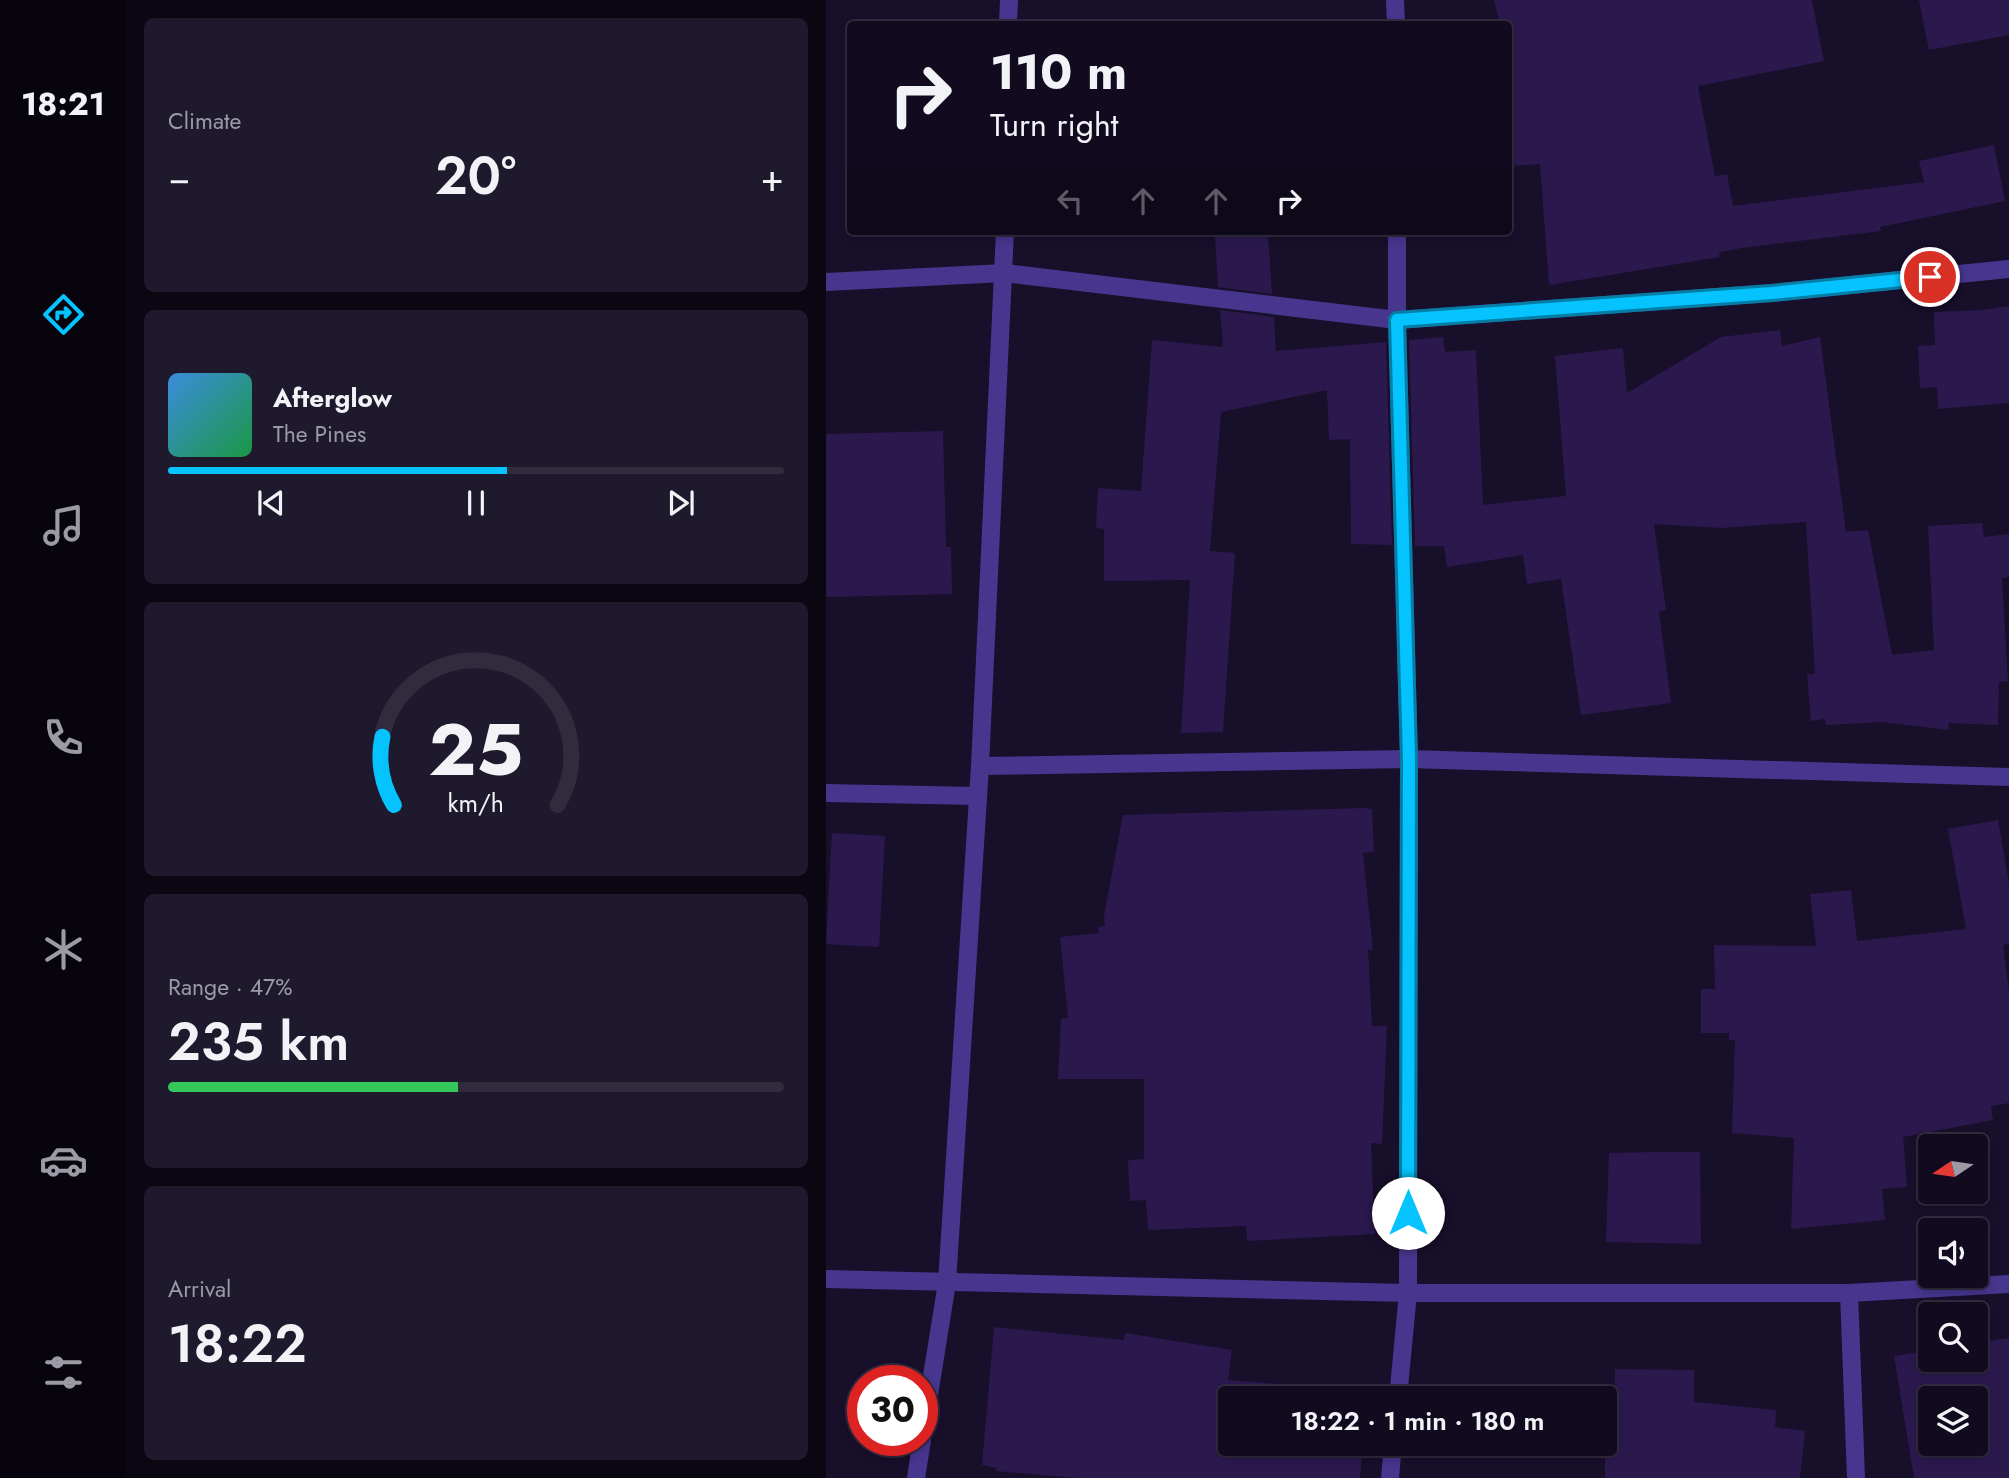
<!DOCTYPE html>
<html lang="en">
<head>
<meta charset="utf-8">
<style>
	:root { --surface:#120b20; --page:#1f192d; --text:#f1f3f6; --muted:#9c9ba5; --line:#312b3e; --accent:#05c3ff }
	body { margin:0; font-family:Jost,sans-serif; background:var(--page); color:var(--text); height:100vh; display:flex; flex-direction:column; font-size:26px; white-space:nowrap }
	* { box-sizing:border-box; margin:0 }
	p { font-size:23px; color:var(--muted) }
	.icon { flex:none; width:38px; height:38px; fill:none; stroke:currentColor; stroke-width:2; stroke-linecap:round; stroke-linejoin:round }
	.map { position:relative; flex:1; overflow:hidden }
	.panel { display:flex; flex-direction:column; gap:18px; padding:18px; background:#0a0612; width:700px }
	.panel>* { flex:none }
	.guide { position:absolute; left:21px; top:21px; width:665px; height:214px; border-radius:7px; box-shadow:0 4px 10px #0003,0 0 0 2px var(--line); background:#120b20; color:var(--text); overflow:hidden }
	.needle { width:46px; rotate:257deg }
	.fabs { position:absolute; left:1092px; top:1134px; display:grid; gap:14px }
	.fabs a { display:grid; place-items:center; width:70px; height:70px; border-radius:7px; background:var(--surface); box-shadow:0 4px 10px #0003,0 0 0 2px var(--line); font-size:35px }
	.speed { position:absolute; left:21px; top:1365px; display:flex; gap:14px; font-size:35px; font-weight:700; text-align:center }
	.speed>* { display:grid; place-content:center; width:91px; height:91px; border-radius:50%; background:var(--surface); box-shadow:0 4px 10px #0003,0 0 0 2px var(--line); line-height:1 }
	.speed .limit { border:10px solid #d22; background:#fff; color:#111 }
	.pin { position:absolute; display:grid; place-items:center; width:60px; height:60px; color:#fff; margin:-30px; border:4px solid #fff; border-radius:50%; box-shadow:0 2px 7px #0007 }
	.me { position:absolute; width:77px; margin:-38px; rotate:0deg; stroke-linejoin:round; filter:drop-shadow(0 0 5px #0008) }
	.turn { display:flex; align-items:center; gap:24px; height:147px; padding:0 28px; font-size:32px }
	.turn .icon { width:91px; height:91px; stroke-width:2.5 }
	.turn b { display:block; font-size:49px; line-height:60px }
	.lanes { display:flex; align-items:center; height:66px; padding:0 28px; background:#0003; justify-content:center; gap:35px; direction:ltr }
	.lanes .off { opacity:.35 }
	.big { font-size:52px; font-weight:600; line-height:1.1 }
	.panel .tile { flex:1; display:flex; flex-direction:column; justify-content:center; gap:10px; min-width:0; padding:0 24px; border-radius:10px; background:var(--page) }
	.panel .dial { align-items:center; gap:0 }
	.dial svg { height:182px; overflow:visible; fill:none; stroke:var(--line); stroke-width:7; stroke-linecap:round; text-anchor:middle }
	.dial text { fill:var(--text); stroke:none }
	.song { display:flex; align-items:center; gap:21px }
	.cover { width:84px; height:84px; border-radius:10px; background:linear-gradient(135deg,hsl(210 70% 55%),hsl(140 70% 35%)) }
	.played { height:7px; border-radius:4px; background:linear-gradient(90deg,var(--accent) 55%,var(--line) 55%) }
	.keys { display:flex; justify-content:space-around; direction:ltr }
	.heat { display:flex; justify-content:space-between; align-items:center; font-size:38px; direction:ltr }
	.charge { height:10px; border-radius:5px; background:linear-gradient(90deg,#34c759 47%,var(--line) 0) }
	.trip { position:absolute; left:392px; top:1386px; width:399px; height:70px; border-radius:7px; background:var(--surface); box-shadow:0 4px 10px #0003,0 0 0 2px var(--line); font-weight:600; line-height:70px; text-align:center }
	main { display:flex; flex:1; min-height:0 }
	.tab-bar { display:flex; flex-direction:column; width:126px; justify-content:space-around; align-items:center; background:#07040d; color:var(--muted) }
	.tab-bar .icon { width:49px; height:49px }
	.tab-bar .active { color:var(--accent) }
	.tab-bar b { font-size:32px; color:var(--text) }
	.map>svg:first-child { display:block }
</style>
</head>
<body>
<main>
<nav class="tab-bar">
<b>18:21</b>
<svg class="icon active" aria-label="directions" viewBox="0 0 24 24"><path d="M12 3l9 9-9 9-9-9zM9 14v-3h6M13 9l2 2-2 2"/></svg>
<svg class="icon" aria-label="music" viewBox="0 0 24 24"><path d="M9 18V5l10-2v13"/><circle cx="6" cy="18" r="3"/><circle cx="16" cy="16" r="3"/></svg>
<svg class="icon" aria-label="phone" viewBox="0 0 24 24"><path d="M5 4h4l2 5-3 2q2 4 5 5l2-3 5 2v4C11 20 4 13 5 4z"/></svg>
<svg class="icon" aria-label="climate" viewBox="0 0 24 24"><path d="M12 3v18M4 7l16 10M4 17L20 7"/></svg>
<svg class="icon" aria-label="car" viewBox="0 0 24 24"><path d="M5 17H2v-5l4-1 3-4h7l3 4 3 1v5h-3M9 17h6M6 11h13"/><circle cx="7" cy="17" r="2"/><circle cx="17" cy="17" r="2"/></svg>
<svg class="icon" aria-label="filters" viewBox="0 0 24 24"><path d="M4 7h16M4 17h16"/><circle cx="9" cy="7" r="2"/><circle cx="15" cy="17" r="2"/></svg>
</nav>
<section class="panel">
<div class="tile"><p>Climate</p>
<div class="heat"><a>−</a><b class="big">20°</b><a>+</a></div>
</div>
<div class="tile">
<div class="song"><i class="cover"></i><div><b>Afterglow</b><p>The Pines</p></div></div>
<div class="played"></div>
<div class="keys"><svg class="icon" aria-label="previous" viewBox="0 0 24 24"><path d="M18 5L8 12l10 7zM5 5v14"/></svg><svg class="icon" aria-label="pause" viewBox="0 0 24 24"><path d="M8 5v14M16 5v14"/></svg><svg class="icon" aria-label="next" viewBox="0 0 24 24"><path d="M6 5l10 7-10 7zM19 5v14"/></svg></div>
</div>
<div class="tile dial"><svg viewBox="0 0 100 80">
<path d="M14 69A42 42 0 1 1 86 69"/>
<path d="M14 69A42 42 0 0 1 9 39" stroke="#05c3ff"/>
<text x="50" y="56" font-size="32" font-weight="700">25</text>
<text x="50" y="72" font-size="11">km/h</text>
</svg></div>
<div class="tile"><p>Range · 47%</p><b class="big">235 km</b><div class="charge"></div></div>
<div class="tile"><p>Arrival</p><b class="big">18:22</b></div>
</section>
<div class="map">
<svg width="1183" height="1478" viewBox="0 0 1183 1478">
	<rect width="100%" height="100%" fill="#180f2b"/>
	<!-- building -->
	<g fill="#2b194e" fill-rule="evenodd">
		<polygon points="668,0 986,0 998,61 872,86 889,176 901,174 907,206 1098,182 1093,161 1168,145 1179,201 1054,227 1055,231 916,248 893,252 894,257 723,285 714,164 682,166 682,24 674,24"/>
		<polygon points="1093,0 1183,0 1183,35 1103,50"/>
		<polygon points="442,233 446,294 392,287 389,236"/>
		<polygon points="1183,306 1183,403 1112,409 1111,387 1094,388 1092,346 1109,345 1108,312 1158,310"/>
		<polygon points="394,310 448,317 450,351 560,342 566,545 525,544 524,439 503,440 501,390 395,412 384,551 409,553 397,732 355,733 364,580 278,581 278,529 270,528 272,488 315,491 326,340 397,347"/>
		<polygon points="954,330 956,346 994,337 1020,532 1042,530 1066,655 1108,650 1102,526 1156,523 1158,537 1183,534 1183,577 1176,578 1182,681 1173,682 1172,725 1123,723 1122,730 1057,722 1000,725 999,719 985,721 981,674 989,674 980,522 895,528 828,524 840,610 833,611 845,703 755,715 735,579 701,584 697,555 621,567 618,546 589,546 583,340 617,337 619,352 650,350 657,505 740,496 729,356 797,348 801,393 895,337"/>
		<polygon points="117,431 120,547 125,547 126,594 0,597 0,434"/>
		<polygon points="538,808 546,809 548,852 537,853 547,950 542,950 546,1026 561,1026 556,1144 545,1143 549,1234 421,1241 420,1226 322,1230 320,1200 304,1201 302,1160 318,1159 318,1079 232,1079 235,1018 242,1018 234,937 273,933 272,927 279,926 278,916 297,815"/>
		<polygon points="1172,820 1183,883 1183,944 1177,945 1183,991 1183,1103 1165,1106 1167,1120 1077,1137 1081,1187 1056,1189 1059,1220 965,1229 968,1138 906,1133 909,1040 903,1040 903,1033 875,1033 875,989 889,989 888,945 990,946 984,894 1025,890 1031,941 1140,929 1122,829"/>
		<polygon points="6,833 59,836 53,947 0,944"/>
		<polygon points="833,1152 874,1152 875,1244 780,1242 783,1153"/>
		<polygon points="168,1327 298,1340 299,1333 406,1350 402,1380 541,1391 540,1398 404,1398 404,1444 537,1444 534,1478 252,1478 170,1471 170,1468 156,1465"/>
		<path d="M 1183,1338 L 1183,1478 L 1088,1478 L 1068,1356 L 1104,1350 L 1104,1360 L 1150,1360 L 1150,1343 ZM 1104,1398 L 1150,1398 L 1150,1444 L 1104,1444 Z"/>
		<polygon points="789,1369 868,1370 868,1402 950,1410 949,1427 979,1431 974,1478 779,1478 779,1435 788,1435"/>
	</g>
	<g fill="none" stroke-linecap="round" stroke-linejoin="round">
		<!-- minor -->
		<g stroke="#46368e" stroke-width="18">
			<polyline points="569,0 570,24"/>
			<polyline points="182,24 183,0"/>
			<polyline points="571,231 571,320 583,759 582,1293 572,1398"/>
			<polyline points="0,282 178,273 571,320 946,293 1183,269"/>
			<polyline points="154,766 583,759 1183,777"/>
			<polyline points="0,793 152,796"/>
			<polyline points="0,1279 582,1293 1023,1293 1183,1284"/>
			<polyline points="1023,1293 1030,1478"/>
			<polyline points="96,1438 121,1283 154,766 179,231"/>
			<polyline points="90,1478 96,1440"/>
			<polyline points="564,1478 567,1444"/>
		</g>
	</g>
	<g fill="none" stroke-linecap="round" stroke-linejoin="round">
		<defs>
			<polyline id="route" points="582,1213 583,759 571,320 946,293 1104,277"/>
		</defs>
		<!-- route casing -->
		<use href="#route" stroke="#037fa6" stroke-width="18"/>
		<!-- route -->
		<use href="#route" stroke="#05c3ff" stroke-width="12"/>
	</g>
</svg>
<div class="fabs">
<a><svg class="needle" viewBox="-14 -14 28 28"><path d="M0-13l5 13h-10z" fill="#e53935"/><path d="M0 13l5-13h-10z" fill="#9c9ba5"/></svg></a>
<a><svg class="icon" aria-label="sound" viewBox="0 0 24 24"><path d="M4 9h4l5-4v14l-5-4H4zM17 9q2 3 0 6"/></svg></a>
<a><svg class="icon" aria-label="search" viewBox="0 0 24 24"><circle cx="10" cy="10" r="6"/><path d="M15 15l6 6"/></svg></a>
<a><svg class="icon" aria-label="layers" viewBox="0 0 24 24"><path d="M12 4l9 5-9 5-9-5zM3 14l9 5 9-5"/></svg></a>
</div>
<div class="speed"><div class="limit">30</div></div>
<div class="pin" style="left:1104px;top:277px;background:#d93025"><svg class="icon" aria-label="arrive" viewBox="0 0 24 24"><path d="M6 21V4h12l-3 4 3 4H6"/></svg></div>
<svg class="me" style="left:582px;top:1213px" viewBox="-20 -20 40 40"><circle r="19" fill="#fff"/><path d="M0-13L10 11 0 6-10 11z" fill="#05c3ff"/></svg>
<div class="trip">18:22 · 1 min · 180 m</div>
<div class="guide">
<div class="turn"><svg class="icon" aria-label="right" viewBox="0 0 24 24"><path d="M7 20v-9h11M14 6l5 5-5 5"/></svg><div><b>110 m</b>Turn right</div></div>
<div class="lanes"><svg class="icon off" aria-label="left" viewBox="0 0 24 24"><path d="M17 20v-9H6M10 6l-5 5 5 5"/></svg><svg class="icon off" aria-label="ahead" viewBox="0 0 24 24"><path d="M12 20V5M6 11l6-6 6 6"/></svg><svg class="icon off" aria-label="ahead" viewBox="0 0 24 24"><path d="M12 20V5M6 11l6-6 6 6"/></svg><svg class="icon" aria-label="right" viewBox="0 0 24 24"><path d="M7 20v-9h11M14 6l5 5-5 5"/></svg></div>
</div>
</div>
</main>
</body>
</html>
